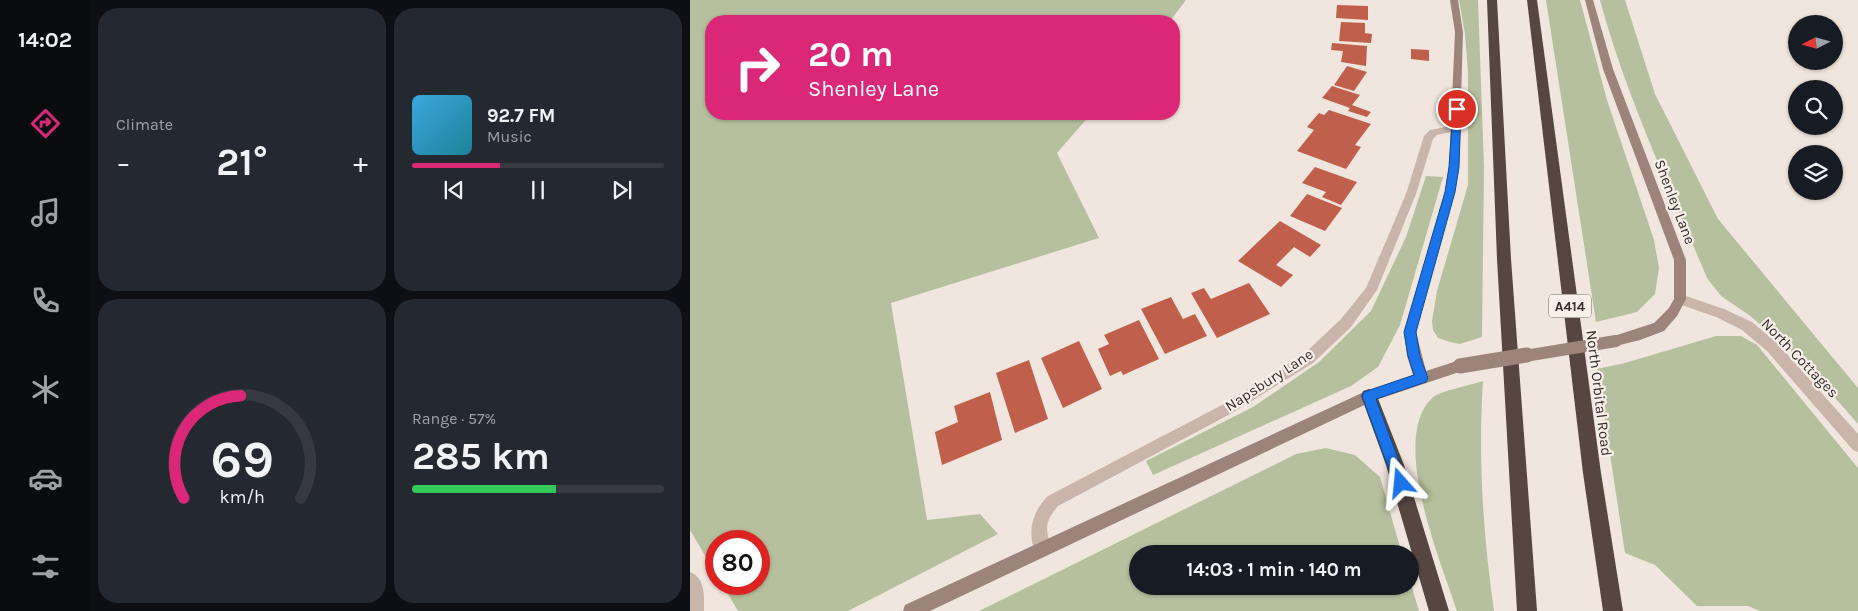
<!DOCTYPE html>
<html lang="en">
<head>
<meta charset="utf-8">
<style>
	:root { --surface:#171b24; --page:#242831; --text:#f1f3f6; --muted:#9ea1a6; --line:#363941; --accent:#db2777 }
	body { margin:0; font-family:Karla,sans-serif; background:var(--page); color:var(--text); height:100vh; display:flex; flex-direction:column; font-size:19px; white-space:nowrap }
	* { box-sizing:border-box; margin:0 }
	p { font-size:16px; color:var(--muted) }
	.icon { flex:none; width:28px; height:28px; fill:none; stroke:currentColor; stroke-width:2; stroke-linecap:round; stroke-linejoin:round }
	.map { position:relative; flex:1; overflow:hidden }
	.details { display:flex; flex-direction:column; gap:8px; padding:8px; background:#0d0f14; width:600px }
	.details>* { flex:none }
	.banner { position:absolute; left:15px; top:15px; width:475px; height:105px; border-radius:20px; box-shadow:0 1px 4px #0004; background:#db2777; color:#fff; overflow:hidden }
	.needle { width:32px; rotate:264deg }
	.controls { position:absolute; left:1098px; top:15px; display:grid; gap:10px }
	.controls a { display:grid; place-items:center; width:55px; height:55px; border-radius:50%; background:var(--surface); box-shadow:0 1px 4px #0004; font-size:25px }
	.speed { position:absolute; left:15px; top:530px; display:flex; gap:10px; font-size:25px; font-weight:700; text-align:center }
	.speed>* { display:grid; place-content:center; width:65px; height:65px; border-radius:50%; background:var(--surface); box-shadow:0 1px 4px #0004; line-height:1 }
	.speed .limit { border:8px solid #d22; background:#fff; color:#111 }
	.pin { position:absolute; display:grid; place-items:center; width:42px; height:42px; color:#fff; margin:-21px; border:2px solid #fff; border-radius:50%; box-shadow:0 1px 5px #0007 }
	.me { position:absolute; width:55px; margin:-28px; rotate:342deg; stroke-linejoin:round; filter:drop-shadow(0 0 4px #0008) }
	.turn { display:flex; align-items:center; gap:18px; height:105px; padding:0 20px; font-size:22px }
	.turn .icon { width:65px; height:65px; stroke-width:2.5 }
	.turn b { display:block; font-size:35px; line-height:42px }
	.big { font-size:38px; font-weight:700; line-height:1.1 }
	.details .widget { flex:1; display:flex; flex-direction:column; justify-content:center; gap:8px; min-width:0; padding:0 18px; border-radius:20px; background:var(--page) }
	.details .dial { align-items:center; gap:0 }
	.dial svg { height:130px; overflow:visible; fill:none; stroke:var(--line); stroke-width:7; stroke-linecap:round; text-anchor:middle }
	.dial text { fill:var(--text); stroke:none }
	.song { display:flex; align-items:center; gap:15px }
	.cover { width:60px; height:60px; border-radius:8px; background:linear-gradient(135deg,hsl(200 70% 55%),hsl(190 70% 35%)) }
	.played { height:5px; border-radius:2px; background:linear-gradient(90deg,var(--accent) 35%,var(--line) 35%) }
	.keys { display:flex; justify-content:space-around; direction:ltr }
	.heat { display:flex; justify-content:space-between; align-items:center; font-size:28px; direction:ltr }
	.charge { height:8px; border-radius:4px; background:linear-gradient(90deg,#34c759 57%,var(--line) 0) }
	.details .tiles { flex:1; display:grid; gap:8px; grid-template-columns:repeat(2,1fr) }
	.trip { position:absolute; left:439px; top:545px; width:290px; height:50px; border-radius:25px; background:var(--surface); box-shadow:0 1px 4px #0004; font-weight:700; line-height:50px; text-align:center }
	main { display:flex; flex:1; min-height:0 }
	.tabs { display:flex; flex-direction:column; width:90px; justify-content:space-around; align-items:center; background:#090b0e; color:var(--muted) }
	.tabs .icon { width:35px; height:35px }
	.tabs .active { color:var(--accent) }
	.tabs b { font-size:22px; color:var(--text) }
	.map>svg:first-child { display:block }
</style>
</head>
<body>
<main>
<nav class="tabs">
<b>14:02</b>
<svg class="icon active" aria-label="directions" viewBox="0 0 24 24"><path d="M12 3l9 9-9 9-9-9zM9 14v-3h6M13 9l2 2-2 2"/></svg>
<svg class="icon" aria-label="music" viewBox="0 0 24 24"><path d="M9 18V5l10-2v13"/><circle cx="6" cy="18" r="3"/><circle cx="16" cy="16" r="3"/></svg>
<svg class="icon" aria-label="phone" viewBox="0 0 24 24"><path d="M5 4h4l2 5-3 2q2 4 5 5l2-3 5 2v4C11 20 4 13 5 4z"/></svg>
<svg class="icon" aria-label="climate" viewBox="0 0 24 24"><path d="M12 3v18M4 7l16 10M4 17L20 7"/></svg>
<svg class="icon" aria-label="car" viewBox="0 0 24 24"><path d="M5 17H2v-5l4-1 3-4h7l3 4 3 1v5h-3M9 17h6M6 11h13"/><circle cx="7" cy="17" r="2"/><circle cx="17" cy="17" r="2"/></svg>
<svg class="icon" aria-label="filters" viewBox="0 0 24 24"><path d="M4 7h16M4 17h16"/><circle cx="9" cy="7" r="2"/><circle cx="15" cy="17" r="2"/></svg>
</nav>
<section class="details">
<div class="tiles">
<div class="widget"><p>Climate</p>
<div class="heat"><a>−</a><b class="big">21°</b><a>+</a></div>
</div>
<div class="widget">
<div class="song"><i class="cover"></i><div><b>92.7 FM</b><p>Music</p></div></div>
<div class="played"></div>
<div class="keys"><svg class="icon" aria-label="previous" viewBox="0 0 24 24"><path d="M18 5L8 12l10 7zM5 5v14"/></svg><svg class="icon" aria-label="pause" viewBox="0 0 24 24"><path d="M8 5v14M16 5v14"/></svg><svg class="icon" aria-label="next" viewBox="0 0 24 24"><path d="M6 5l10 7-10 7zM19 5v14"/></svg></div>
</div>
<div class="widget dial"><svg viewBox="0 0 100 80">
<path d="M14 69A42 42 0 1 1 86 69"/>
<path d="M14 69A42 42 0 0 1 49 6" stroke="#db2777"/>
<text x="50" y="56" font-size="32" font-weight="700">69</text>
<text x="50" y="72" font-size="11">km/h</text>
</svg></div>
<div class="widget"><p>Range · 57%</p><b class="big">285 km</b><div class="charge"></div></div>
</div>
</section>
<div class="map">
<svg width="1168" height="611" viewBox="0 0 1168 611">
	<rect width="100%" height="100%" fill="#f1e6dd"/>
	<!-- green -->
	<g fill="#b7c09e">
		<polygon points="0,0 496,0 480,21 21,21 21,114 401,114 367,153 409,238 201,303 237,520 290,514 308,534 158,611 48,611 32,584 69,584 69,541 26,541 26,574 0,530"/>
		<polygon points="769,0 788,0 794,167 792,337 770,344 760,342 748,338 743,330 742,321 747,291 778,185 778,73 775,34"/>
		<polygon points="856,0 890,0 917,100 964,240 969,268 965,294 947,312 906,322"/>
		<path d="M 910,0 L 935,0 L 965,94 L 1028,219 L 1168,388 L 1168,424 L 1110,358 L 1059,315 L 1031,296 L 1017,278 C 979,187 936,96 910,0 Z"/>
		<polygon points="736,176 753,177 710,325 688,367 661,386 463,475 456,461 563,407 629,362 681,311 716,237"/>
		<polygon points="1026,336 1051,336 1067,345 1168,468 1168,611 1070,611 1058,606 1007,606 965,565 935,553 907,369 935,363"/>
		<path d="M 793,381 C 788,458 793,535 804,611 L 767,611 C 751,562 699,439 742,398 C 749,391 782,385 793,381 Z"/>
		<polygon points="636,448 665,455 690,477 712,554 448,554 448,586 720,586 720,581 729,611 289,611 606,454"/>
	</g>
	<!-- building -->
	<g fill="#c05f4c">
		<polygon points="647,5 678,6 678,20 646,18"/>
		<polygon points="651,22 675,23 675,33 682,34 681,43 649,41"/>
		<polygon points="642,43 677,46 676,66 651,62 653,51 641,50"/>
		<polygon points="721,49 739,50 739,61 721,59"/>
		<polygon points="657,66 677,72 664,91 644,85"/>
		<polygon points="642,86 670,95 662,105 681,112 677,117 658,111 660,108 632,98"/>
		<polygon points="639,110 681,124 665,145 671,147 656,169 607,151 624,130 617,127 629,113 634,115"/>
		<polygon points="625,167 667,182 651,205 632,197 636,192 612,183"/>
		<polygon points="617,194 652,208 635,231 600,216"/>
		<polygon points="590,221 631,245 620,257 604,247 586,265 603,275 591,287 548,261"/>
		<polygon points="559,283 580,314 527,338 501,293 514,288 521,299"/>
		<polygon points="481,297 493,319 505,314 517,336 475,354 451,309"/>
		<polygon points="449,320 469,359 433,375 431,371 420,376 408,349 419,344 414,335"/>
		<polygon points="389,341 412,389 373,408 351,358"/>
		<polygon points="339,360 358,419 325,433 306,373"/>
		<polygon points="300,392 312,440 252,465 245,432 268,422 264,406"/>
	</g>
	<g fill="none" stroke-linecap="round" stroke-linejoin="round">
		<!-- lane -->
		<path fill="#c9b5a9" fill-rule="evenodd" d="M 0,572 C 16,578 14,597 14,611 L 0,611 Z"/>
		<!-- street -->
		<g fill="#c9b5a9" fill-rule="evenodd">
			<path d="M 766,125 L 771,128 L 770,130 L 747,135 L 743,139 L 726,194 L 687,290 L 661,327 L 623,363 L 542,413 L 368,506 C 346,531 365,536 358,555 L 352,557 L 346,555 C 337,533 341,513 358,496 L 532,405 L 613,355 L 651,319 L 676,288 L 716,194 L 734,136 L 740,130 Z"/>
			<polygon points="990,294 1034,309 1062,322 1087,343 1168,434 1168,452 1163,450 1077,351 1052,330 1026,317 986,303 984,299 986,295"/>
		</g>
		<!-- secondary -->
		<g fill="#9c847b" fill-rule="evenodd">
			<polygon points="760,0 768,0 773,32 769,167 765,192 726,332 736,371 770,360 775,362 777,366 775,370 683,401 240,611 213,611 215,605 674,392 723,375 717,356 714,332 755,192 759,167 765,32"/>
			<polygon points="895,0 903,0 923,69 996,260 996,299 987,316 974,331 950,340 926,346 921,345 919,341 921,337 964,323 979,308 984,299 984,260 913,69"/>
		</g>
		<!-- highway -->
		<g fill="#574540" fill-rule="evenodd">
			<polygon points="797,0 807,0 821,259 847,611 827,611 807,259"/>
			<polygon points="837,0 847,0 911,473 933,611 913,611 893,473"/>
			<polygon points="679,389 685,391 687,396 714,465 759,611 739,611 696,465 671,396 673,391"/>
		</g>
		<!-- secondary-bridge-far1 -->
		<polyline stroke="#9c847b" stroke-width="12" points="829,357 926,341"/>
		<!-- secondary-bridge -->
		<polyline stroke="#9c847b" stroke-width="15" points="770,366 837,355"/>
	</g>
	<!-- route -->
	<polygon fill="#1a73e8" stroke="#114b97" points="767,106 771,109 769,167 765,192 726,332 730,356 738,378 736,382 686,399 717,483 715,488 711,490 706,488 704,483 672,396 674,392 724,375 718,356 714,332 755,192 759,167 763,109"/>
	<g text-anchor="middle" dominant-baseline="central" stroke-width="4.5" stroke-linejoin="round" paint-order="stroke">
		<!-- shield labels -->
		<rect fill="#f9f0e9" stroke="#706763" stroke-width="1" x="859" y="294.5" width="42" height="23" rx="4"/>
		<g font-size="14" font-weight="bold" fill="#362c29">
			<text x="880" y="306">A414</text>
		</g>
		<!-- street labels -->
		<g font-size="15" fill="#362c29" stroke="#f9f0e9">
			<text transform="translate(985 202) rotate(69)">Shenley Lane</text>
			<text transform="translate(1110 358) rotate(46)">North Cottages</text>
			<text transform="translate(579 380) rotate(-33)">Napsbury Lane</text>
			<text transform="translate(909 393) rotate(83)">North Orbital Road</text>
		</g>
	</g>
</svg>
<div class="controls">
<a><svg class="needle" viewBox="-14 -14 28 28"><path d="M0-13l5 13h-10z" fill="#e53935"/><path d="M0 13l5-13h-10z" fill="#9ea1a6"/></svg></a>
<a><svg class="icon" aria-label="search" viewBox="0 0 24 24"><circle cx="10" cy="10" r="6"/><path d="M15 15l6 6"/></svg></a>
<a><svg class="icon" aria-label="layers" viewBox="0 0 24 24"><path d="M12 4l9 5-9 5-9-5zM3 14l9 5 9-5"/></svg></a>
</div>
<div class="speed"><div class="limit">80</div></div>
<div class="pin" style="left:767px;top:109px;background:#d93025"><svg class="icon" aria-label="arrive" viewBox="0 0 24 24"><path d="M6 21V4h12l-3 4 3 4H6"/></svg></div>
<svg class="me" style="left:711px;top:483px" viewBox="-20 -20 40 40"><path d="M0-17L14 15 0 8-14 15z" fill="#1a73e8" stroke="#fff" stroke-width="4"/></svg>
<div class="trip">14:03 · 1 min · 140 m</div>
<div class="banner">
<div class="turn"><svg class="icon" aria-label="right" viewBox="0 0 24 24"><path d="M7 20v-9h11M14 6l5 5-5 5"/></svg><div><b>20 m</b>Shenley Lane</div></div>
</div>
</div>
</main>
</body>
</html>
